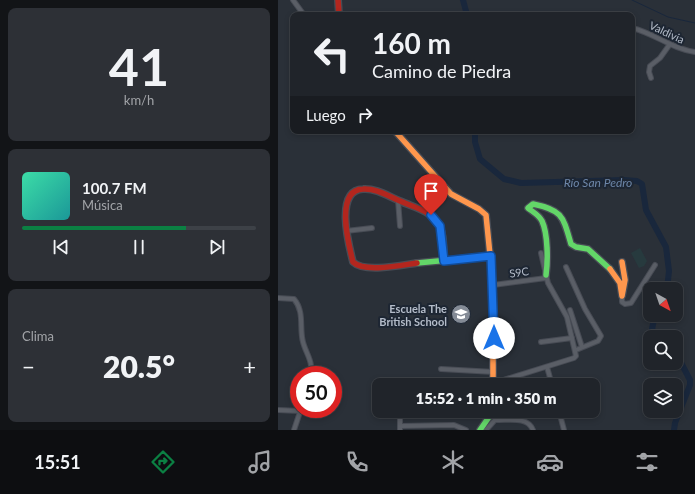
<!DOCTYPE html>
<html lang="es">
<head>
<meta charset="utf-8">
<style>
	:root { --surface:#20242a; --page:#2d3036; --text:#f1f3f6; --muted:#a2a4a8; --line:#3d4147; --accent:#0b8043 }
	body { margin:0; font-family:Lato,sans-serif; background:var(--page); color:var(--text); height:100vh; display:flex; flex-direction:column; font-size:15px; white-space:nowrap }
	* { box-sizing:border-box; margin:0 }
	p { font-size:13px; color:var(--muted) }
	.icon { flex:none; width:22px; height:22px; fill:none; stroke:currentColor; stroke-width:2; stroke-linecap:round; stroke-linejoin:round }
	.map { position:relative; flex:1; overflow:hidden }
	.drawer { display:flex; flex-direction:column; gap:8px; padding:8px; background:#121417; width:278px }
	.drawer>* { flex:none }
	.guide { position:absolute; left:12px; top:12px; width:345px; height:122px; border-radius:8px; box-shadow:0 2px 6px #0003,0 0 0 1px var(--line); background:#20242a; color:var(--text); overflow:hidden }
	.needle { width:26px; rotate:140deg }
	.tools { position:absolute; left:365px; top:282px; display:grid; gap:8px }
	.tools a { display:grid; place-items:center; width:40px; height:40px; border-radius:8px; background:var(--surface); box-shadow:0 2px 6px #0003,0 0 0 1px var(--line); font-size:20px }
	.speed { position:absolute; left:12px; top:366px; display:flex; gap:8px; font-size:20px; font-weight:700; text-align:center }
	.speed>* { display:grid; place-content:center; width:52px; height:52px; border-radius:50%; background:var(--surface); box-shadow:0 2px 6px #0003,0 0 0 1px var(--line); line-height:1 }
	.speed .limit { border:6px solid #d22; background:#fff; color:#111 }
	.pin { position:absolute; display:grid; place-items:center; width:34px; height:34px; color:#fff; margin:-41px -17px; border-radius:50% 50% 50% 0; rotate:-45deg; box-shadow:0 0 4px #0007 }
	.pin .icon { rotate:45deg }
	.me { position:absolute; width:44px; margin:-22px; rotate:0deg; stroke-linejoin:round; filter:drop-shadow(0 0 3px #0008) }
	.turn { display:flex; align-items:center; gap:14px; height:84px; padding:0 16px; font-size:18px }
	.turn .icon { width:52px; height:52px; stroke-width:2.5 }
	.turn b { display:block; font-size:28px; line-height:34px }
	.then { display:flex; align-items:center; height:38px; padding:0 16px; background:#0003; gap:8px; font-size:15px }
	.big { font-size:30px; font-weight:800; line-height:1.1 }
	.drawer .widget { flex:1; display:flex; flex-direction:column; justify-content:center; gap:6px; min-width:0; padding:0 14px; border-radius:8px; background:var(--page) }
	.drawer .dial { align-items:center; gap:0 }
	.dial b { font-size:52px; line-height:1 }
	.song { display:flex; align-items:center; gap:12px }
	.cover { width:48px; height:48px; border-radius:6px; background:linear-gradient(135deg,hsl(160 70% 55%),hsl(180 70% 35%)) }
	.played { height:4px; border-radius:2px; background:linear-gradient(90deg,var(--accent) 70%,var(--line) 70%) }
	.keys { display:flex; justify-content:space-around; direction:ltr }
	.heat { display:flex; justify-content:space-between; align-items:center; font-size:22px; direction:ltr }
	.trip { position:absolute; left:94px; top:378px; width:228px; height:40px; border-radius:8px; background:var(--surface); box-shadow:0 2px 6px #0003,0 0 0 1px var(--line); font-weight:800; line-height:40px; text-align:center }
	.dock { display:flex; height:64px; justify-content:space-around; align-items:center; background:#0d0e11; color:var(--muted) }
	.dock .icon { width:28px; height:28px }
	.dock .selected { color:var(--accent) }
	.dock b { font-size:18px; color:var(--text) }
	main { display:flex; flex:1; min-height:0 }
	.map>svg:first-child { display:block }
</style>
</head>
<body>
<main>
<section class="drawer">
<div class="widget dial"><b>41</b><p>km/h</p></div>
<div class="widget">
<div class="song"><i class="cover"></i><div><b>100.7 FM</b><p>Música</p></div></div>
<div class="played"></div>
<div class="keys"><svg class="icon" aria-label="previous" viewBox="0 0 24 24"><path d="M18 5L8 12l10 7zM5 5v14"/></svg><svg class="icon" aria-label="pause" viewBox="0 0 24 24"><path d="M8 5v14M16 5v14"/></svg><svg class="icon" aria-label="next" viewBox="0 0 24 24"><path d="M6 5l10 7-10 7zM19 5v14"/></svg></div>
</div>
<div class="widget"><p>Clima</p>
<div class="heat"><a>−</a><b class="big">20.5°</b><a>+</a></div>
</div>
</section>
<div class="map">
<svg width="417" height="430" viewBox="0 0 417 430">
	<rect width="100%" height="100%" fill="#2a3038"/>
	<!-- green -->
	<polygon fill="#273a3e" points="362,248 369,261 366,266 361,268 353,253"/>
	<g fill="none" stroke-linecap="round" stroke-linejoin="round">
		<!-- stream -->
		<polyline stroke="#19273c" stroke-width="1" points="354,0 390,17 417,23"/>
		<!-- river -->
		<g stroke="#19273c" stroke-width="6">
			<polyline points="185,0 189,15"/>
			<polyline points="197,131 197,142 202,159 226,179 243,183 346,180 359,181 364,184 368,210 388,247 391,271 389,289"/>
			<polyline points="377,315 374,329 380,337"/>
			<polyline points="396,430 397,423 412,385 412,380 398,353"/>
		</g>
		<defs>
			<g id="street">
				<polyline points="15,0 26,15"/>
				<path d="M 354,28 C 376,33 394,49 417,52"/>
				<polyline points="373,78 371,72 372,66 382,58 392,44"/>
				<polyline points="120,200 122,226"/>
				<polyline points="68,231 94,228"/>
				<polyline points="288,267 307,309 323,336 320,341 298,350"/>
				<polyline points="215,285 268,278"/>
				<polyline points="344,296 344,302 347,304 353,303 377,265"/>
				<path d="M 0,298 L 16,299 C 27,312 21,328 25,342 C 28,354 36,362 32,375"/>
				<polyline points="292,310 304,347"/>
				<polyline points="263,342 294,338"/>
				<polyline points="269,367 274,385"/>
				<polyline points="163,369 216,372"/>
				<polyline points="216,383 296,358 298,356 289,317 270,283 263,253"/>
				<polyline points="0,410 22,411"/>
				<polyline points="122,411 122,430"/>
				<polyline points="281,411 286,430"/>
				<polyline points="122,426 176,425 188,430"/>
				<polyline points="16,430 23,409"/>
				<path d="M 208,430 L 217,420 L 221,420 C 233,420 250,417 255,430"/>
			</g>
			<g id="fast">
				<polyline points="139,263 213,256"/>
				<path d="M 268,275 C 270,261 270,234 264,221 C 261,215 255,212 250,208 L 255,204 C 285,210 285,217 293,244 L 298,247 L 310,249 L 332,269"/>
				<polyline points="202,430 211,417 212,411"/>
			</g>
			<g id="slow">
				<polyline points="117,131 173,194 201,209 208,215 215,285 215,385"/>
				<polyline points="332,269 342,283 344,296 347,280 344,262"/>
			</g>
			<g id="jam">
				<polyline points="60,0 61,15"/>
				<path d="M 139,263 C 124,265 86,273 75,262 C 71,246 56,190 85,189 C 98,188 110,196 122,201 C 135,207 151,210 159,222 C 167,233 165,248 166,261"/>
			</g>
		</defs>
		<!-- street casing -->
		<use href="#street" stroke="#484c55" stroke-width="6"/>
		<!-- fast casing -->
		<use href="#fast" stroke="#484c55" stroke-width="8"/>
		<!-- slow casing -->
		<use href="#slow" stroke="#484c55" stroke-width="8"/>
		<!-- jam casing -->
		<use href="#jam" stroke="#484c55" stroke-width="8"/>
		<!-- street -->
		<use href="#street" stroke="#5a5e66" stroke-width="4"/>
		<!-- fast -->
		<use href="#fast" stroke="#63d668" stroke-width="5.5"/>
		<!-- slow -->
		<use href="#slow" stroke="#ff974d" stroke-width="5.5"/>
		<!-- jam -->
		<use href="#jam" stroke="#b3261e" stroke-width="5.5"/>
	</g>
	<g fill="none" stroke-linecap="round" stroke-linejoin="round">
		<defs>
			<polyline id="route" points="153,215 162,226 166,261 213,256 216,338"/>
		</defs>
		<!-- route casing -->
		<use href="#route" stroke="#114b97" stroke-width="10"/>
		<!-- route -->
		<use href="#route" stroke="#1a73e8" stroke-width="7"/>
	</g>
	<!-- icons -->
	<defs>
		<symbol id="school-disc" viewBox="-11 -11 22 22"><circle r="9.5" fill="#848b96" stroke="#1d2633"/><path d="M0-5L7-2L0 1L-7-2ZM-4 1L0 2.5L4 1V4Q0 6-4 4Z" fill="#fff"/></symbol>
	</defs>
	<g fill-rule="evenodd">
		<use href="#school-disc" x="172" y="303" width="22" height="22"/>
	</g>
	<g text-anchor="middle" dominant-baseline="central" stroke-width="4" stroke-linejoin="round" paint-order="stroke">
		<!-- street labels -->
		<g font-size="11" fill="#b4bcc9" stroke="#1d2633">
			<text transform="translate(389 32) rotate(25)">Valdivia</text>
			<text transform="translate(241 272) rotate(-8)">S9C</text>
		</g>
		<!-- poi labels -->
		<g font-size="11" font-weight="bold" fill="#b4bcc9" stroke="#1d2633" text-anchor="end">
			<text x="169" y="308">Escuela The<tspan x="169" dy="13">British School</tspan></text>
		</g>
		<!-- water labels -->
		<g font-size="12" font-style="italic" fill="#6d86a8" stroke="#1d2633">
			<text x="320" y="182">Río San Pedro</text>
		</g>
	</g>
</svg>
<div class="tools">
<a><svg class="needle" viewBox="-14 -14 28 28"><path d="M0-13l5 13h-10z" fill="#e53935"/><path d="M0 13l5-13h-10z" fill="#a2a4a8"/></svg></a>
<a><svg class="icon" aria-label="search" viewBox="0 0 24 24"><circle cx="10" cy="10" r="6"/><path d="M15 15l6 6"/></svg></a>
<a><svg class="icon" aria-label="layers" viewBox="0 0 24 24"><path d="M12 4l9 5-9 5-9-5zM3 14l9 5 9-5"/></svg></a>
</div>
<div class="speed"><div class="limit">50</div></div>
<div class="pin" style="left:153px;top:215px;background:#d93025"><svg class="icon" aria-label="arrive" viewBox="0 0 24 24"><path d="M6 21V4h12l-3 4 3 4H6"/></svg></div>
<svg class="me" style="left:216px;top:338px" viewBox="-20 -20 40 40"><circle r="19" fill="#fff"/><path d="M0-13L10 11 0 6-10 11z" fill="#1a73e8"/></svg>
<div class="trip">15:52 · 1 min · 350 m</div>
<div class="guide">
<div class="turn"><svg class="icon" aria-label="left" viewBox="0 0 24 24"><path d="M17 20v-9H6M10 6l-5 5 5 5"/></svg><div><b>160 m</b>Camino de Piedra</div></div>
<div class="then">Luego<svg class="icon" aria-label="right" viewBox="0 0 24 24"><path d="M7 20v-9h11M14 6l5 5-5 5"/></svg></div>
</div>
</div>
</main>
<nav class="dock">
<b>15:51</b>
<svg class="icon selected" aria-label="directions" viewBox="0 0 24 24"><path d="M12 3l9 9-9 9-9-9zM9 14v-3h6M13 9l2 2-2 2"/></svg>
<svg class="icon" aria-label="music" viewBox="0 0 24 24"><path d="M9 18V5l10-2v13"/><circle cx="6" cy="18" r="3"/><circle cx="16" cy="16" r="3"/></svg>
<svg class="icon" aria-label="phone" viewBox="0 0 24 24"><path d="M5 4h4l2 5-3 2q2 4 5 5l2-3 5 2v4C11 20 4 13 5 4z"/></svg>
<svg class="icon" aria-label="climate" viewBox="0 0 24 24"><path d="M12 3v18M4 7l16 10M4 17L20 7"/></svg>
<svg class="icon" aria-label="car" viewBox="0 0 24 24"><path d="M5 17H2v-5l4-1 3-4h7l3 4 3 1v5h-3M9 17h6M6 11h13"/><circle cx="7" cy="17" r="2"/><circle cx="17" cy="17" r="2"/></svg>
<svg class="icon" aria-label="filters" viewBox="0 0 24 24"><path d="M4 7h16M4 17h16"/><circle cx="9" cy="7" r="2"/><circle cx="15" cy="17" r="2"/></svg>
</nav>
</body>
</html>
